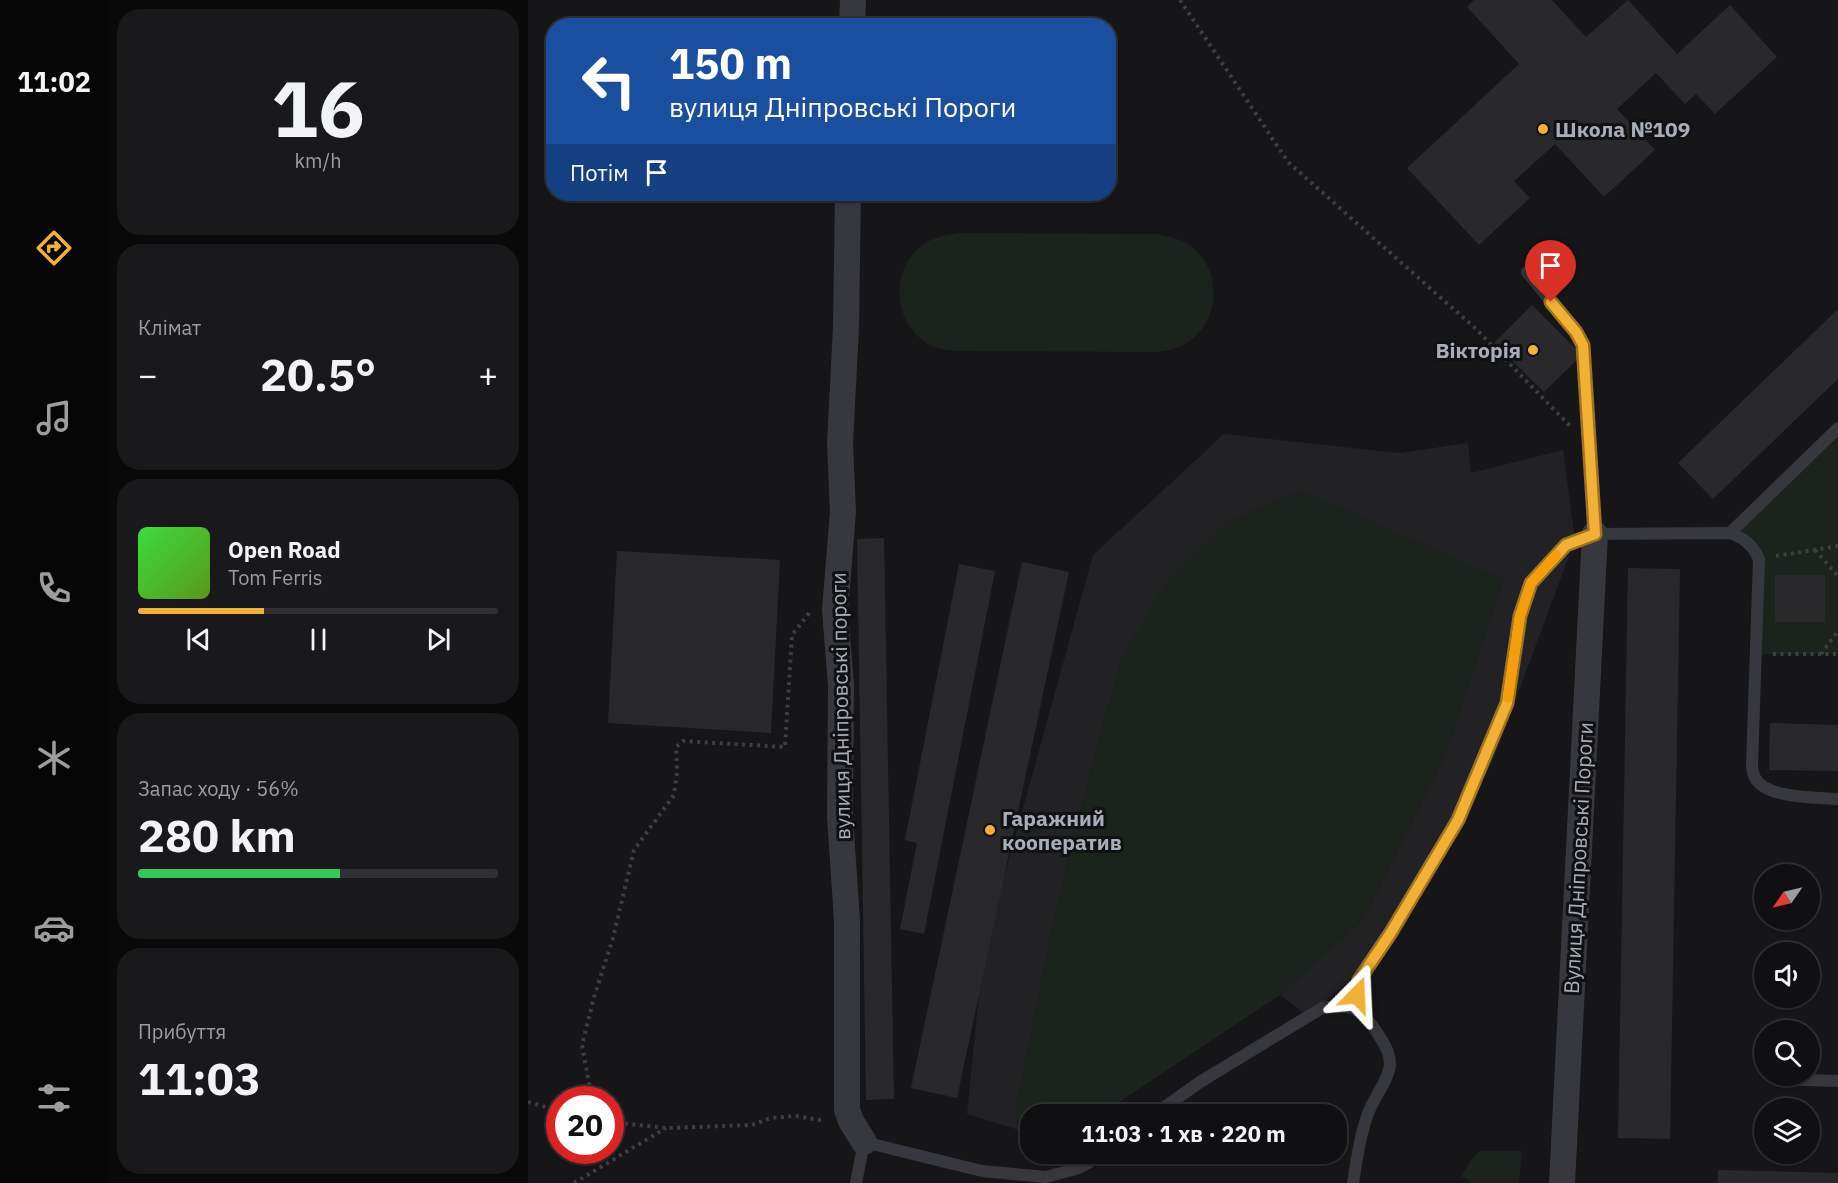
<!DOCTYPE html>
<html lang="uk">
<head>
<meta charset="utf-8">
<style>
	:root { --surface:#101012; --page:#19191b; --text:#f1f3f6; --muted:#9c9d9f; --line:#303032; --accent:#f2b134 }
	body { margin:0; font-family:"IBM Plex Sans",sans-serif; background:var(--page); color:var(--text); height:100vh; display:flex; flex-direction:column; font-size:22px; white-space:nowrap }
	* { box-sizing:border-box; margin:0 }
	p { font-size:20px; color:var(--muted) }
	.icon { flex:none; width:33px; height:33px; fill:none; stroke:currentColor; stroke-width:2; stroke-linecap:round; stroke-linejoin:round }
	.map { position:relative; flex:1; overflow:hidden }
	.panel { display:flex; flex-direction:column; gap:9px; padding:9px; background:#09090a; width:420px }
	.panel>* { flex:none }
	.top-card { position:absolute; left:18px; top:18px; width:570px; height:183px; border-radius:24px; box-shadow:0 2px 4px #0004,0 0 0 2px var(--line); background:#1a4fa0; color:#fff; overflow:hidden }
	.needle { width:39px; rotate:236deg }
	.controls { position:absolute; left:1226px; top:864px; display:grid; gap:12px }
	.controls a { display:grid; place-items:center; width:66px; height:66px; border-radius:50%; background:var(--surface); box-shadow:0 2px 4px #0004,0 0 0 2px var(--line); font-size:30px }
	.speed { position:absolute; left:18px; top:1086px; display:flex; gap:12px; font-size:30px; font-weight:700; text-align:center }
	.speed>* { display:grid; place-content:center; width:78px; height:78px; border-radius:50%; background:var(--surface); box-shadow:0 2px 4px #0004,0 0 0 2px var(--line); line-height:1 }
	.speed .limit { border:9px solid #d22; background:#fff; color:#111 }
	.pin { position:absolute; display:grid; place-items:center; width:51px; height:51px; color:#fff; margin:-62px -26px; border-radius:50% 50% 50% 0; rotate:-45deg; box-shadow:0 0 6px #0007 }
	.pin .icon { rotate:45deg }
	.me { position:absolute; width:66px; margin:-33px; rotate:21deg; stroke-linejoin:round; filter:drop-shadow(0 0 4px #0008) }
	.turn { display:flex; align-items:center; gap:21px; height:126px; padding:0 24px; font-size:27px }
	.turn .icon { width:78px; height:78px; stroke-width:2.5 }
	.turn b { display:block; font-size:42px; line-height:51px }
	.then { display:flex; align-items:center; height:57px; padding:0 24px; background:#0003; gap:12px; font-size:22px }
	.big { font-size:45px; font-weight:700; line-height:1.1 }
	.panel .widget { flex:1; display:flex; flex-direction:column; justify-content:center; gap:9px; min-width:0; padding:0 21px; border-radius:24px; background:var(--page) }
	.panel .dial { align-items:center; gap:0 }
	.dial b { font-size:78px; line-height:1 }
	.song { display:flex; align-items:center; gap:18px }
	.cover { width:72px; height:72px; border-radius:9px; background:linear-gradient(135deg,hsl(120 70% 55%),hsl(90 70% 35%)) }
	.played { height:6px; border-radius:3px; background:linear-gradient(90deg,var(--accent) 35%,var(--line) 35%) }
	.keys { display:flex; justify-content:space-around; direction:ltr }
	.heat { display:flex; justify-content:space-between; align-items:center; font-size:33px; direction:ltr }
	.charge { height:9px; border-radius:4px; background:linear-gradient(90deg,#34c759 56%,var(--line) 0) }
	.trip { position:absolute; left:492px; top:1104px; width:327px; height:60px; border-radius:24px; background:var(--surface); box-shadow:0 2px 4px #0004,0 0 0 2px var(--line); font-weight:700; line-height:60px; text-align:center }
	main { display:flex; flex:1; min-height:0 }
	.menu { display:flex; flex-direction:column; width:108px; justify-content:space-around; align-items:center; background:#060607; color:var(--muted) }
	.menu .icon { width:42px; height:42px }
	.menu .current { color:var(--accent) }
	.menu b { font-size:27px; color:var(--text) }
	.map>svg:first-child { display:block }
</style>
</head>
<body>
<main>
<nav class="menu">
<b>11:02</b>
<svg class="icon current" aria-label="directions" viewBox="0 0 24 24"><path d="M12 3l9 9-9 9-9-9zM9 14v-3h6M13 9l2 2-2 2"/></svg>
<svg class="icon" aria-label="music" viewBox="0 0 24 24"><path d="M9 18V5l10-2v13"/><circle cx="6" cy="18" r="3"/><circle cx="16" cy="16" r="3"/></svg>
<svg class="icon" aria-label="phone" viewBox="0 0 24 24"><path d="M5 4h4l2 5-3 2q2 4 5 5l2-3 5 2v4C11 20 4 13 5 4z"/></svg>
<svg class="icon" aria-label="climate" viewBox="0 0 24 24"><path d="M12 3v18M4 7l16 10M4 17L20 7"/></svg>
<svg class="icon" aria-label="car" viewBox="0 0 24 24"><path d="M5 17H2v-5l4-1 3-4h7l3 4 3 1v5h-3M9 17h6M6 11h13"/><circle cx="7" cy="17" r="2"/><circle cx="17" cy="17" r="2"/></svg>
<svg class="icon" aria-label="filters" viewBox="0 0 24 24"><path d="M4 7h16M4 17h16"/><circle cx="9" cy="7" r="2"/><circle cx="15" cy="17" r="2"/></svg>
</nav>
<section class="panel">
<div class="widget dial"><b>16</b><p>km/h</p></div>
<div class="widget"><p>Клімат</p>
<div class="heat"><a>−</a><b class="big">20.5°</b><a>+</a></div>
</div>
<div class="widget">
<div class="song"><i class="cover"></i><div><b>Open Road</b><p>Tom Ferris</p></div></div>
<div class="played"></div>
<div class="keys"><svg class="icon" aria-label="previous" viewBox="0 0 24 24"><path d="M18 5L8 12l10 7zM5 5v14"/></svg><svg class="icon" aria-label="pause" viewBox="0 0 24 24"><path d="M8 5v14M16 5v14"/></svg><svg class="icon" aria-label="next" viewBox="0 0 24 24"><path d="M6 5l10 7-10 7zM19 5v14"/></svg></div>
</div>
<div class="widget"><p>Запас ходу · 56%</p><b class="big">280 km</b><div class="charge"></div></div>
<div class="widget"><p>Прибуття</p><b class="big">11:03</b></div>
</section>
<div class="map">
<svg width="1310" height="1183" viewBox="0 0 1310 1183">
	<rect width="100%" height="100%" fill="#161618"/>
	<!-- built -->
	<polygon fill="#222225" points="696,434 871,453 940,443 943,473 1035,450 1047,540 964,763 871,936 781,1017 752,995 836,918 920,748 975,580 774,491 756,496 700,523 595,655 564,765 525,923 487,1113 491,1130 439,1114 455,953 565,555"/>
	<!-- green -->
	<g fill="#1c231d">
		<path d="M 429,233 L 628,234 C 643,237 659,240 670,252 C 697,282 688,331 651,347 C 644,350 635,351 628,352 L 429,351 C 422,350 413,350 406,347 C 369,330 360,281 387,252 C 398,239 413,236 429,233 Z"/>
		<polygon points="1310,428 1310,654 1227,654 1231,559 1202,533"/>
		<polygon points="774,491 975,580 920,748 836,918 752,995 573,1114 502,1114 502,1135 491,1130 487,1113 525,923 564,765 595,655 640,579 700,523 756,496"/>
		<polygon points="952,1151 994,1151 991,1183 942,1183 940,1179 932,1178 944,1159"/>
	</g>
	<!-- building -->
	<g fill="#29292c">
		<polygon points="946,0 1024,0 1058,37 1100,0 1149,54 1202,5 1249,57 1187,114 1168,94 1157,104 1128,73 1089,109 1127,150 1076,197 1027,144 986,181 1002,198 951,245 879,168 991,64 939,7"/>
		<polygon points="1004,305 1054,355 1016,392 966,343"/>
		<polygon points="1310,309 1310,379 1185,499 1150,463"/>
		<polygon points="356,538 366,1099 338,1100 329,539"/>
		<polygon points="89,551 252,560 243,733 80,723"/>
		<polygon points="494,562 541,572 429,1098 383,1088"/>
		<polygon points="431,564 467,571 396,934 372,929 389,843 377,840"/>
		<polygon points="1100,568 1152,569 1142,1139 1090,1138"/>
		<rect x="1247" y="575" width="50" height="47"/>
		<polygon points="1242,723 1310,725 1310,771 1241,770"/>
		<polygon points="1190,1170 1310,1173 1310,1183 1190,1183"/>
	</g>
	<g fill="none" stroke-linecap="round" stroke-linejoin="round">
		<!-- path -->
		<g stroke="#3d3f44" stroke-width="4" stroke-dasharray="3 4.5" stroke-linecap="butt">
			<polyline points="652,0 760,162 948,329 1042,426"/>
			<polyline points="1287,550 1310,576"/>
			<polyline points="1248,556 1310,546"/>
			<polyline points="1245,654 1310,654"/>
			<polyline points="1293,654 1310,631"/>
			<polyline points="64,1100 54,1045 66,997 85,938 106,850 146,795 149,772 148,747 155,741 257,747 264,635 282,612"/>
			<polyline points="0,1102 32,1111"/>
			<polyline points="82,1122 139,1128 224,1125 243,1118 268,1116 297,1121"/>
			<polyline points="46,1183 138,1128"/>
		</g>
		<!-- lane -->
		<g stroke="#37383d" stroke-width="12">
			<polyline points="999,272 1048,332 1055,344 1067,534"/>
			<polyline points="1202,533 1310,428"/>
			<path d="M 836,1014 L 829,995 L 831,980 L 862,934 L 930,820 L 979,703 L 992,616 L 1003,583 L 1038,545 L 1067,534 L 1202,533 C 1217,539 1224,544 1231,559 L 1224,764 C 1224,769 1225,774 1227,778 C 1239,799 1288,797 1310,799"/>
			<polyline points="1249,1079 1310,1081"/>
			<path d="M 627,1114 L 672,1082 L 794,1008 C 827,1002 837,1012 853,1039 C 858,1046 862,1056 862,1065 C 860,1081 847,1096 841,1111 C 832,1134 829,1159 825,1183"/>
			<polyline points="328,1183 336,1142 454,1171 518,1177 551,1168 575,1154"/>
		</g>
		<!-- street -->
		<g stroke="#37383d" stroke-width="26">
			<polyline points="324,26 325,0"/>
			<polyline points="320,194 318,327 312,443 315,512 307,610 313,686 312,817 319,920 319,1110 323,1121 336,1142"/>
			<polyline points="1034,1183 1067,534"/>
		</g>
	</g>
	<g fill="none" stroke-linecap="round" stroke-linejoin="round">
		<defs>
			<polyline id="route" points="829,995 831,980 862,934 930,820 979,703 992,616 1003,583 1038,545 1067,534 1055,345 1048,332 1023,302"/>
		</defs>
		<!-- route casing -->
		<use href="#route" stroke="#9d7322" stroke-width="15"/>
		<!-- route -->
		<use href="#route" stroke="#f2b134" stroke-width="10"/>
		<!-- slow -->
		<polyline stroke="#f59e0b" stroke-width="10" points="980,698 992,616 1003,583 1028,555"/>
	</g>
	<!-- markers -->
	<g fill="#f2b134" stroke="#111113" stroke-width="2">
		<circle cx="1015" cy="129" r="6"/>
		<circle cx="1005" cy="350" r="6"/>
		<circle cx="462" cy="830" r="6"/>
	</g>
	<g text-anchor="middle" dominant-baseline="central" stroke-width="6" stroke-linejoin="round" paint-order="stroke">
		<!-- poi labels -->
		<g font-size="21" font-weight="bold" fill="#a8adb8" stroke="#111113" text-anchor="start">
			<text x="1027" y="129">Школа №109</text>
			<text x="993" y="350" text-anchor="end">Вікторія</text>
			<text x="474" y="818">Гаражний<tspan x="474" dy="24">кооператив</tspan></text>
		</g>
		<!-- street labels -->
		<g font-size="21" fill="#a8adb8" stroke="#111113">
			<text transform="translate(312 706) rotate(-91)">вулиця Дніпровські пороги</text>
			<text transform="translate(1050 858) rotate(-87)">Вулиця Дніпровські Пороги</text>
		</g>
	</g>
</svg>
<div class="controls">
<a><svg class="needle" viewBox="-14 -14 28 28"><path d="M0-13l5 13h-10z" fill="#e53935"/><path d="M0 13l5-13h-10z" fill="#9c9d9f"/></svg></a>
<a><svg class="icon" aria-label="sound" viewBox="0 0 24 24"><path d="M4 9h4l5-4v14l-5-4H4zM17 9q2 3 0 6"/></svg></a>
<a><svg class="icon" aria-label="search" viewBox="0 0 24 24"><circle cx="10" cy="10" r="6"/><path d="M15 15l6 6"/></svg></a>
<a><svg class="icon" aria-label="layers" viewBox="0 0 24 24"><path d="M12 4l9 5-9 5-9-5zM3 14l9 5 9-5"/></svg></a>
</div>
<div class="speed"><div class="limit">20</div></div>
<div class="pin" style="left:1023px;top:302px;background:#d93025"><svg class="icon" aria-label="arrive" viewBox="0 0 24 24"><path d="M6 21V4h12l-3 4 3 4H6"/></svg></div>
<svg class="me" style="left:829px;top:995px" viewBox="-20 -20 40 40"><path d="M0-17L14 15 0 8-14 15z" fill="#f2b134" stroke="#fff" stroke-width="4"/></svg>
<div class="trip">11:03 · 1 хв · 220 m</div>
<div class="top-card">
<div class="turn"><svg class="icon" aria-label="left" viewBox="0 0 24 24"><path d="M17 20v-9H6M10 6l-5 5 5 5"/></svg><div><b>150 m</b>вулиця Дніпровські Пороги</div></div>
<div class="then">Потім<svg class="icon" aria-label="arrive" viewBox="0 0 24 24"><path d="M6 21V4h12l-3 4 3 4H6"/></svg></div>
</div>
</div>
</main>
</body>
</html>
